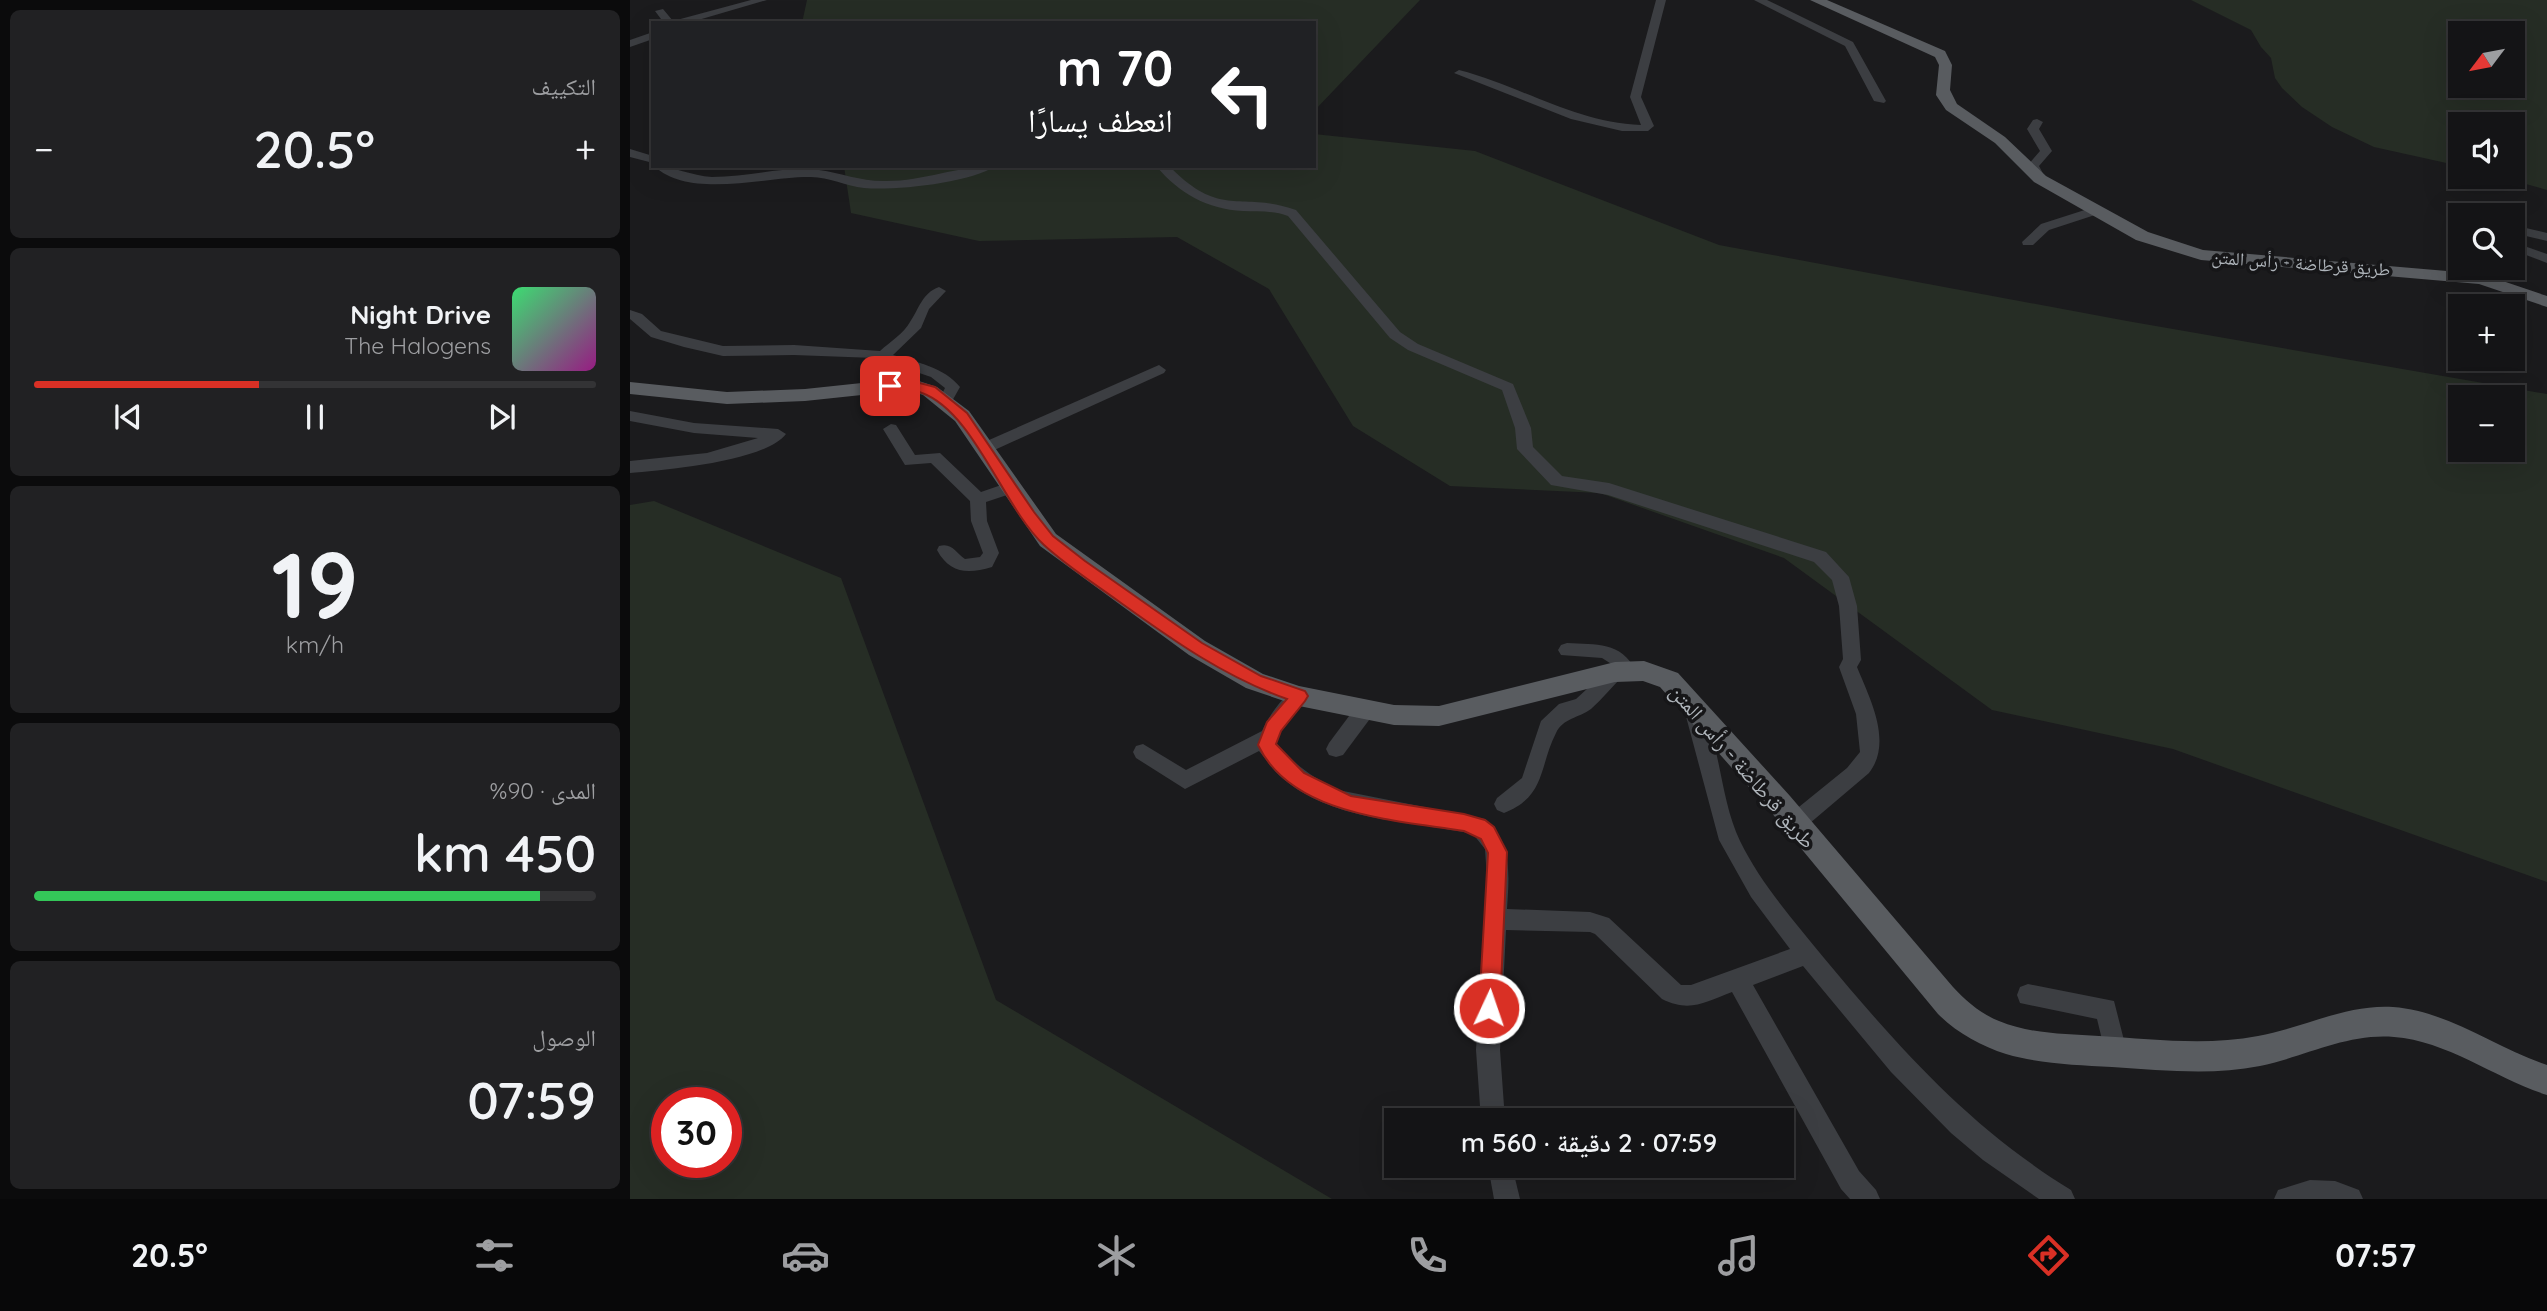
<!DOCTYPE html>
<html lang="ar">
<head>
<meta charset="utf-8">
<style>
	:root { --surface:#141416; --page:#212123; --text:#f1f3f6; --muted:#9d9ea1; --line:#333335; --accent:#d93025 }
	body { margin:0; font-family:Quicksand,"Noto Naskh Arabic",sans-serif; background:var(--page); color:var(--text); direction:rtl; height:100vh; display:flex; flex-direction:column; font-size:26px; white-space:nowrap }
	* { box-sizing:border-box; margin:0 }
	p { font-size:23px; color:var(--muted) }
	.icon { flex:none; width:38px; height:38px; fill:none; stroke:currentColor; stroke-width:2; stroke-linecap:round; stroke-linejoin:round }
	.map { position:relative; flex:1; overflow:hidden; direction:ltr }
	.details { display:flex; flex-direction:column; gap:10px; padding:10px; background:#0b0b0c; width:630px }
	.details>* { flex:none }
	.top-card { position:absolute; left:21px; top:21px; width:665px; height:147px; border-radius:0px; box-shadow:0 7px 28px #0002,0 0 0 2px var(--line); direction:rtl; background:#202124; color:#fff; overflow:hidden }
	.needle { width:46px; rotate:238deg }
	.buttons { position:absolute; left:1818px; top:21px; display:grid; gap:14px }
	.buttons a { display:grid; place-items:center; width:77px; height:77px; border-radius:0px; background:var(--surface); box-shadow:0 7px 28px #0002,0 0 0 2px var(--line); font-size:35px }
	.speed { position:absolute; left:21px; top:1087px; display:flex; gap:14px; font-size:35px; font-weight:700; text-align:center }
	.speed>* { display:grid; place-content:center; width:91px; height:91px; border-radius:50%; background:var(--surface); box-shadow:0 7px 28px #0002,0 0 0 2px var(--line); line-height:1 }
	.speed .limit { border:10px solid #d22; background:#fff; color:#111 }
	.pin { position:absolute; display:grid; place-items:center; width:60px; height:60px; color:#fff; margin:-30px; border-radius:14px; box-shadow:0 4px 10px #0006 }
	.me { position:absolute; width:77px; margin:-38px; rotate:3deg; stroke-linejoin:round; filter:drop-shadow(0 0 5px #0008) }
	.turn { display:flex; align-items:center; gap:24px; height:147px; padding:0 28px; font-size:32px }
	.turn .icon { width:91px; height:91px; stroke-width:2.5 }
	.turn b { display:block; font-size:49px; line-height:60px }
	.big { font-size:52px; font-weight:600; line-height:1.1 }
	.details .widget { flex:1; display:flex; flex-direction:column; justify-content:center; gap:10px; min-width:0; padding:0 24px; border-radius:10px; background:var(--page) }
	.details .dial { align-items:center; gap:0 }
	.dial b { font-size:91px; line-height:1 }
	.song { display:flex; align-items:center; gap:21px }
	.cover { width:84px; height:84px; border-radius:10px; background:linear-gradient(135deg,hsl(140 70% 55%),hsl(310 70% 35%)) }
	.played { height:7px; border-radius:4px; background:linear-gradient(90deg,var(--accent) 40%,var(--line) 40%) }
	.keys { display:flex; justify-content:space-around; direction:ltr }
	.heat { display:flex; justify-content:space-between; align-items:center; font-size:38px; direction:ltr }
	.charge { height:10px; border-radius:5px; background:linear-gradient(90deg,#34c759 90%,var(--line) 0) }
	.trip { position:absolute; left:754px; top:1108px; width:410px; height:70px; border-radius:0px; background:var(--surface); box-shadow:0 7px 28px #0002,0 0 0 2px var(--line); font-weight:600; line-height:70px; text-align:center; direction:rtl }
	.menu { display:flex; height:112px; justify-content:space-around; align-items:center; background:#080809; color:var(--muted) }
	.menu .icon { width:49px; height:49px }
	.menu .on { color:var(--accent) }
	.menu b { font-size:32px; color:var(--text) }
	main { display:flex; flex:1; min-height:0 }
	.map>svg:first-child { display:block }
</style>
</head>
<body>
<main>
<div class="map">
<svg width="1917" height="1199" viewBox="0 0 1917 1199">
	<rect width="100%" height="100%" fill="#1b1b1d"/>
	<!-- green -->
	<g fill="#262d25" fill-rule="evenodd">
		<polygon points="177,0 790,0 684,111 684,23 172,23"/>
		<path d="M 1561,0 L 1917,0 L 1917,190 L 1871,177 L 1883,177 L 1883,124 L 1830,124 L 1830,166 L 1744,147 L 1702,127 L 1672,107 L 1652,88 L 1645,78 L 1641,58 L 1631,47 L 1621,30 ZM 1830,33 L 1883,33 L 1883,86 L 1830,86 Z"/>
		<path d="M 684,134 L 845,151 L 1089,245 L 1497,321 L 1917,394 L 1917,882 L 1543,749 L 1362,710 L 1154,558 L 970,493 L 820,486 L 723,426 L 639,289 L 547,237 L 349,241 L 221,213 L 214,166 L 684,166 ZM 1830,397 L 1883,397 L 1883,450 L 1830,450 Z"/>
		<path d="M 24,501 L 211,578 L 366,1000 L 702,1199 L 0,1199 L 0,505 ZM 37,1102 L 96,1102 L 96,1162 L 37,1162 Z"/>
	</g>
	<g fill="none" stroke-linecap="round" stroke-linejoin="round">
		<!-- minor -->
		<g fill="#3c3e42" fill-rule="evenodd">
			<polygon points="121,0 137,0 58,23 34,23 25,11 33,9 43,21"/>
			<path d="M 1026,0 L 1036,0 L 1011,97 L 1024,126 L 1018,131 L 992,131 L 941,119 L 824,73 L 829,70 C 891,86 946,123 1011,125 L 1000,97 Z"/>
			<polygon points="1124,0 1137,0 1223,42 1256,101 1254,103 1244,101 1215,46"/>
			<polygon points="23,32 23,39 0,47 0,40"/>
			<polygon points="1407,119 1413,122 1409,129 1422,151 1409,166 1416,179 1410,183 1406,182 1397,166 1410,151 1397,129 1403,120"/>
			<polygon points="0,149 23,156 23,163 0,157"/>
			<path d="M 24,166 C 44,166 61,176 82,177 C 117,177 154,166 189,170 C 211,173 230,181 253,181 C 291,182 327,166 365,166 C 341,183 263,191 234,188 C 216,186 199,177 181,177 C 137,176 60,200 24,166 Z"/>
			<path d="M 526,166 L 539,166 C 592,220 609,190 666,210 L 770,332 L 788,344 L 883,384 L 901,428 L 903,447 L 932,476 L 979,483 L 1196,552 L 1219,577 L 1227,606 L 1231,660 L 1227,667 C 1240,699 1263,742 1239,773 L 1173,829 L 1166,831 L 1159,829 L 1156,822 L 1159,815 L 1217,768 L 1230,752 L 1226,714 L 1209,667 L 1213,659 L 1209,606 L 1202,580 L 1184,562 L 978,495 L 921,485 L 887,449 L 885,428 L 872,390 L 778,350 L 760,338 L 658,216 C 643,210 628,212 613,211 C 577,209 550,194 526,166 Z"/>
			<polygon points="1464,207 1470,211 1468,214 1419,230 1403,245 1393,245 1392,242 1411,224"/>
			<polygon points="1830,216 1830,230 1821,222"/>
			<polygon points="1883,225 1917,233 1917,241 1883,233"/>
			<polygon points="1883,242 1917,254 1917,263 1883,250"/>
			<path d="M 309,287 L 316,291 L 299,309 L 291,328 L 263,355 C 286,362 314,367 330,387 L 321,403 L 316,405 L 309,400 L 315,388 L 301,377 L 245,358 L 164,355 L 93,356 L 54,347 L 21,337 L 0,319 L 0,310 L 12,314 L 31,331 L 93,346 L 164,345 L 250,351 C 260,342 274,333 280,322 C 289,309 292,293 309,287 Z"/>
			<polygon points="529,365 536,370 534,373 360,452 355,453 347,448 350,444"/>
			<path d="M 0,411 L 64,423 L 148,429 L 156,434 C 134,462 35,470 0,473 L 0,461 L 77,453 L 128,438 L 64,433 L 0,421 Z"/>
			<path d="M 261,424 L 266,425 L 285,455 L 310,453 L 351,492 L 380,482 L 386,484 L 388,488 L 386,492 L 356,502 L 357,521 L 369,553 L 362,567 C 338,574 320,574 307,550 L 309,546 C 322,542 326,553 335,559 L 350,557 L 353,553 L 341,521 L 340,501 L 301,463 L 275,465 L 253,429 Z"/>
			<path d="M 937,643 C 966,645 991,641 1006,671 L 1004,676 L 992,677 C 982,687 972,699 961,709 C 949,718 933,718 926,733 C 909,766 916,797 874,813 L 867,810 L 864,804 L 867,798 L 892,778 L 911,721 L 929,704 L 946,699 L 983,665 L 972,658 L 931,655 L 928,650 L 931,645 Z"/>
			<path d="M 669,688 L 676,690 L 678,696 L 651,731 L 646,743 C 665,765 683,778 708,790 L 855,819 C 883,842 879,877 877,909 L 960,912 L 979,918 L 1051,985 L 1061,985 L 1160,949 L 1121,897 L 1089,840 L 1054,709 L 1056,703 L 1063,701 L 1070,703 C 1091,746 1090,799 1110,841 C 1131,884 1164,921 1194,958 C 1269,1048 1340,1128 1441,1190 L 1445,1199 L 1409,1199 L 1353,1160 L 1321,1133 L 1261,1072 L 1173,966 L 1123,985 L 1229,1171 L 1246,1190 L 1250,1199 L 1220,1199 L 1211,1189 L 1102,992 C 1075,1002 1060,1013 1032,999 L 965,934 L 960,932 L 876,930 L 870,1050 L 875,1120 L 851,1120 L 846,1050 L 857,879 L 855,849 L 843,834 C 779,820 701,822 650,776 C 642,769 636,759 629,751 L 555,789 L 506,758 L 503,752 L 506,746 L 513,744 L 556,770 L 632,731 C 638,717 654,693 669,688 Z"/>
			<polygon points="735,702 742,704 744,710 742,716 713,755 706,757 699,755 696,749 699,743 728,704"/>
			<polygon points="1398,984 1484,1001 1497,1052 1493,1060 1485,1064 1477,1060 1467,1019 1390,1003 1387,995 1390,987"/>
			<polygon points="858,1166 882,1166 890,1199 864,1199"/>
			<polygon points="1680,1180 1705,1181 1729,1190 1733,1199 1644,1199 1648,1190"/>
		</g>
		<!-- major -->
		<g fill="#595c60" fill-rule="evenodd">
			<polygon points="1180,0 1197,0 1315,51 1322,65 1320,90 1327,104 1375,137 1416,176 1518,232 1573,250 1852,274 1917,296 1917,307 1849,284 1571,260 1506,240 1404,182 1365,143 1316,110 1306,95 1309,65 1305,57"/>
			<path d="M 260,380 L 286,380 L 307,387 L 339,411 L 426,534 L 575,641 L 633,674 L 669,686 L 764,705 L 809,706 L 985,662 L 1014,661 L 1048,673 L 1160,796 L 1323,987 C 1336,1001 1351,1014 1369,1021 C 1400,1034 1436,1034 1469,1036 C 1522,1039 1576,1046 1628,1036 C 1673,1028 1716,1004 1763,1007 C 1818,1011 1866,1048 1917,1065 L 1917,1095 C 1866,1079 1818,1041 1764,1037 C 1717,1033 1674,1057 1630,1066 C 1581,1076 1531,1070 1482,1067 C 1446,1065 1410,1064 1376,1054 C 1351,1046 1327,1033 1308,1014 L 1141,812 L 1030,687 L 1013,681 L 985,682 L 809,726 L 764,725 L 669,706 L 616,688 L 559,655 L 410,546 L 325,421 L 293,395 L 284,392 L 260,392 L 175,401 L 97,404 L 0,394 L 0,382 L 97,392 L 175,389 Z"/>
		</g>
	</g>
	<!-- route -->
	<path fill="#d93025" stroke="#8d1f18" stroke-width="2" d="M 260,381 L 286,382 L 305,387 L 337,413 L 404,512 L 423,536 L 455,561 L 572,643 L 631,676 L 675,691 L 678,696 L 675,701 L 651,731 L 646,744 L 674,773 L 721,796 L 834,814 L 855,820 L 864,827 L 877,852 L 870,1008 L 867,1015 L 859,1018 L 852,1015 L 849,1008 L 858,853 L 851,839 L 834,831 C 767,820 662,816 628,745 L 637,722 L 657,699 C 595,677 544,641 491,603 C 465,584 438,567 414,545 C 373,507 344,412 292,393 C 280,388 267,392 255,389 L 255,382 Z"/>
	<g text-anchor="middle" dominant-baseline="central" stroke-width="7" stroke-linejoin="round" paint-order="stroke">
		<!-- far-street labels -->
		<g font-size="18" fill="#afb5bb" stroke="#161618">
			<text transform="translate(1671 263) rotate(4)">طريق قرطاضة - رأس المتن</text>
		</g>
		<!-- street labels -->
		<g font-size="21" fill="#afb5bb" stroke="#161618">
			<text transform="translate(1113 766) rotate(49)">طريق قرطاضة - رأس المتن</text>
		</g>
	</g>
</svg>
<div class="buttons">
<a><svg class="needle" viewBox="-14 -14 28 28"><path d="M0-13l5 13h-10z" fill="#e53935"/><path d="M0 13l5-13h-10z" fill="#9d9ea1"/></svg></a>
<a><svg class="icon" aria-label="sound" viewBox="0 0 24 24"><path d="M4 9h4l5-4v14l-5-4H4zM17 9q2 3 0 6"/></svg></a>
<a><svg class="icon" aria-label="search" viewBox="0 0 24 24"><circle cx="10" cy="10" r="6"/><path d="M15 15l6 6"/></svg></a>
<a>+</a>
<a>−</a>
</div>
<div class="speed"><div class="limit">30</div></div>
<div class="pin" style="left:260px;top:386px;background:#d93025"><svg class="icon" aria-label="arrive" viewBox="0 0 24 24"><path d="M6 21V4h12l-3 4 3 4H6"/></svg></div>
<svg class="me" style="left:859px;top:1008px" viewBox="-20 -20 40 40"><circle r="17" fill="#d93025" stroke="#fff" stroke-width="3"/><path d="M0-11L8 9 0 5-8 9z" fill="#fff"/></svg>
<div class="trip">07:59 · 2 دقيقة · 560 m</div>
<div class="top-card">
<div class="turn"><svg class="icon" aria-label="left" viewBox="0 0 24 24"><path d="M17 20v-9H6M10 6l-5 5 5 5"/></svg><div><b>70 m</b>انعطف يسارًا</div></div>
</div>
</div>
<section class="details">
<div class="widget"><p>التكييف</p>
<div class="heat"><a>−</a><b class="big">20.5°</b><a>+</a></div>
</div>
<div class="widget">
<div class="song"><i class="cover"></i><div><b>Night Drive</b><p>The Halogens</p></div></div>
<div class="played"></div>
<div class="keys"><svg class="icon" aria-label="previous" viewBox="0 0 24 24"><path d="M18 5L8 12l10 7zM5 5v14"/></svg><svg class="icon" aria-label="pause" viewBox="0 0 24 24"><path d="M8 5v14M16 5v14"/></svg><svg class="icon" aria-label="next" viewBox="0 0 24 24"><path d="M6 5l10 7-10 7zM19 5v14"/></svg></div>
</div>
<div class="widget dial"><b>19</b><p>km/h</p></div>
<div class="widget"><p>المدى · 90%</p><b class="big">450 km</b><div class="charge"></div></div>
<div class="widget"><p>الوصول</p><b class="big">07:59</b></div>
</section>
</main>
<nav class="menu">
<b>07:57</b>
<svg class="icon on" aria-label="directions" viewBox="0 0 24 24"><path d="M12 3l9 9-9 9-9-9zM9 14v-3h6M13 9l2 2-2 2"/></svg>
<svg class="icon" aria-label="music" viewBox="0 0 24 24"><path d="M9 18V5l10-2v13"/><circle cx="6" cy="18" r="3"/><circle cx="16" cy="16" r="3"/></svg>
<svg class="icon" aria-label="phone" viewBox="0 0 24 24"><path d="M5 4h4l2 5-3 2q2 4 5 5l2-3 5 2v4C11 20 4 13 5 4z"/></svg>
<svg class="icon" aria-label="climate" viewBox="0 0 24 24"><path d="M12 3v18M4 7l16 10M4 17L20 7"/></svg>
<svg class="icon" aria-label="car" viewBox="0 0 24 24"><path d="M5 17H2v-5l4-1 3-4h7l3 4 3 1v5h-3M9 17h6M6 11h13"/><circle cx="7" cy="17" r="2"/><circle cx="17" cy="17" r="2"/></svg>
<svg class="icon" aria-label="filters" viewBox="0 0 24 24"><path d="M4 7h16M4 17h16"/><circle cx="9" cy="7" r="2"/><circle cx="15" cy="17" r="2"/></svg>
<b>20.5°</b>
</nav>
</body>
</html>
